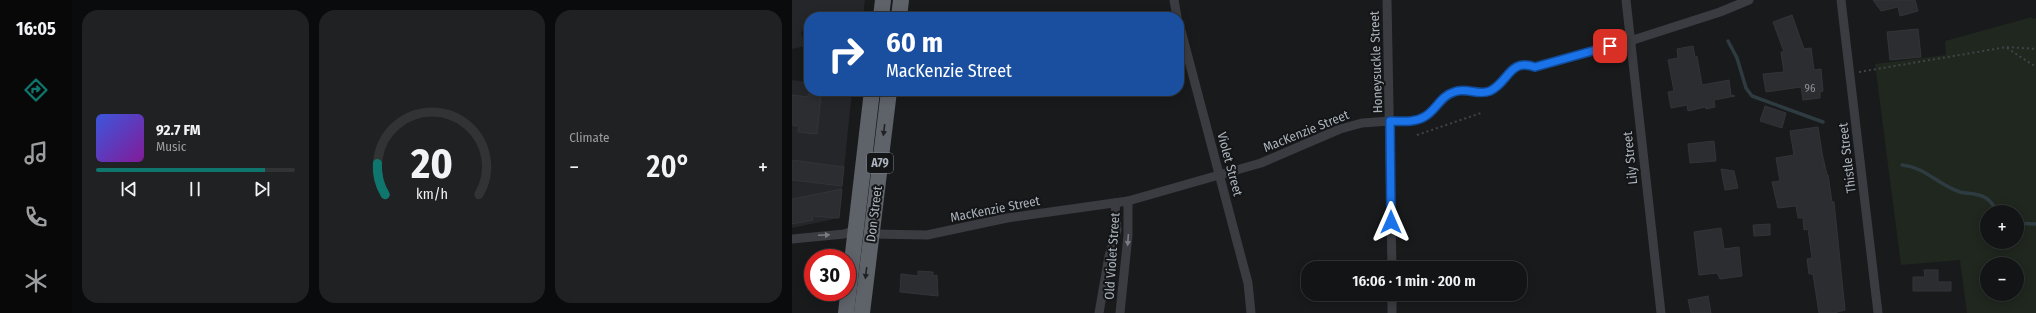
<!DOCTYPE html>
<html lang="en">
<head>
<meta charset="utf-8">
<style>
	:root { --surface:#131415; --page:#202122; --text:#f1f3f6; --muted:#9d9ea0; --line:#323334; --accent:#0f766e }
	body { margin:0; font-family:"Fira Sans Condensed",sans-serif; background:var(--page); color:var(--text); height:100vh; display:flex; flex-direction:column; font-size:15px; white-space:nowrap }
	* { box-sizing:border-box; margin:0 }
	p { font-size:13px; color:var(--muted) }
	.icon { flex:none; width:22px; height:22px; fill:none; stroke:currentColor; stroke-width:2; stroke-linecap:round; stroke-linejoin:round }
	.map { position:relative; flex:1; overflow:hidden }
	.sheet { display:flex; flex-direction:column; gap:10px; padding:10px; background:#0a0b0c; width:720px }
	.sheet>* { flex:none }
	.banner { position:absolute; left:12px; top:12px; width:380px; height:84px; border-radius:16px; box-shadow:0 2px 10px #0003,0 0 0 1px var(--line); background:#1a4fa0; color:#fff; overflow:hidden }
	.controls { position:absolute; left:1188px; top:205px; display:grid; gap:8px }
	.controls a { display:grid; place-items:center; width:44px; height:44px; border-radius:50%; background:var(--surface); box-shadow:0 2px 10px #0003,0 0 0 1px var(--line); font-size:20px }
	.speed { position:absolute; left:12px; top:249px; display:flex; gap:8px; font-size:20px; font-weight:700; text-align:center }
	.speed>* { display:grid; place-content:center; width:52px; height:52px; border-radius:50%; background:var(--surface); box-shadow:0 2px 10px #0003,0 0 0 1px var(--line); line-height:1 }
	.speed .limit { border:6px solid #d22; background:#fff; color:#111 }
	.pin { position:absolute; display:grid; place-items:center; width:34px; height:34px; color:#fff; margin:-17px; border-radius:8px; box-shadow:0 2px 6px #0006 }
	.me { position:absolute; width:44px; margin:-22px; rotate:0deg; stroke-linejoin:round; filter:drop-shadow(0 0 3px #0008) }
	.turn { display:flex; align-items:center; gap:14px; height:84px; padding:0 16px; font-size:18px }
	.turn .icon { width:52px; height:52px; stroke-width:2.5 }
	.turn b { display:block; font-size:28px; line-height:34px }
	.big { font-size:30px; font-weight:600; line-height:1.1 }
	.sheet .widget { flex:1; display:flex; flex-direction:column; justify-content:center; gap:6px; min-width:0; padding:0 14px; border-radius:16px; background:var(--page) }
	.sheet .dial { align-items:center; gap:0 }
	.dial svg { height:104px; overflow:visible; fill:none; stroke:var(--line); stroke-width:7; stroke-linecap:round; text-anchor:middle }
	.dial text { fill:var(--text); stroke:none }
	.song { display:flex; align-items:center; gap:12px }
	.cover { width:48px; height:48px; border-radius:6px; background:linear-gradient(135deg,hsl(230 70% 55%),hsl(290 70% 35%)) }
	.played { height:4px; border-radius:2px; background:linear-gradient(90deg,var(--accent) 85%,var(--line) 85%) }
	.keys { display:flex; justify-content:space-around; direction:ltr }
	.heat { display:flex; justify-content:space-between; align-items:center; font-size:22px; direction:ltr }
	.sheet .tiles { flex:1; display:grid; gap:10px; grid-template-columns:repeat(3,1fr) }
	.trip { position:absolute; left:509px; top:261px; width:226px; height:40px; border-radius:16px; background:var(--surface); box-shadow:0 2px 10px #0003,0 0 0 1px var(--line); font-weight:600; line-height:40px; text-align:center }
	main { display:flex; flex:1; min-height:0 }
	.dock { display:flex; flex-direction:column; width:72px; justify-content:space-around; align-items:center; background:#080808; color:var(--muted) }
	.dock .icon { width:28px; height:28px }
	.dock .current { color:var(--accent) }
	.dock b { font-size:18px; color:var(--text) }
	.map>svg:first-child { display:block }
</style>
</head>
<body>
<main>
<nav class="dock">
<b>16:05</b>
<svg class="icon current" aria-label="directions" viewBox="0 0 24 24"><path d="M12 3l9 9-9 9-9-9zM9 14v-3h6M13 9l2 2-2 2"/></svg>
<svg class="icon" aria-label="music" viewBox="0 0 24 24"><path d="M9 18V5l10-2v13"/><circle cx="6" cy="18" r="3"/><circle cx="16" cy="16" r="3"/></svg>
<svg class="icon" aria-label="phone" viewBox="0 0 24 24"><path d="M5 4h4l2 5-3 2q2 4 5 5l2-3 5 2v4C11 20 4 13 5 4z"/></svg>
<svg class="icon" aria-label="climate" viewBox="0 0 24 24"><path d="M12 3v18M4 7l16 10M4 17L20 7"/></svg>
</nav>
<section class="sheet">
<div class="tiles">
<div class="widget">
<div class="song"><i class="cover"></i><div><b>92.7 FM</b><p>Music</p></div></div>
<div class="played"></div>
<div class="keys"><svg class="icon" aria-label="previous" viewBox="0 0 24 24"><path d="M18 5L8 12l10 7zM5 5v14"/></svg><svg class="icon" aria-label="pause" viewBox="0 0 24 24"><path d="M8 5v14M16 5v14"/></svg><svg class="icon" aria-label="next" viewBox="0 0 24 24"><path d="M6 5l10 7-10 7zM19 5v14"/></svg></div>
</div>
<div class="widget dial"><svg viewBox="0 0 100 80">
<path d="M14 69A42 42 0 1 1 86 69"/>
<path d="M14 69A42 42 0 0 1 8 45" stroke="#0f766e"/>
<text x="50" y="56" font-size="32" font-weight="700">20</text>
<text x="50" y="72" font-size="11">km/h</text>
</svg></div>
<div class="widget"><p>Climate</p>
<div class="heat"><a>−</a><b class="big">20°</b><a>+</a></div>
</div>
</div>
</section>
<div class="map">
<svg width="1244" height="313" viewBox="0 0 1244 313">
	<rect width="100%" height="100%" fill="#191a1c"/>
	<!-- built -->
	<g fill="#252629">
		<polygon points="0,0 73,0 71,17 17,17 17,28 9,32 13,46 0,49"/>
		<polygon points="0,80 17,82 17,91 60,91 47,218 0,228"/>
	</g>
	<!-- green -->
	<path fill="#1f271f" fill-rule="evenodd" d="M 1240,17 L 1240,19 L 1244,18 L 1244,313 L 1175,313 L 1168,260 L 1109,265 L 1083,64 L 1154,55 L 1153,41 ZM 1195,212 L 1225,212 L 1225,242 L 1195,242 ZM 1195,264 L 1225,264 L 1225,294 L 1195,294 Z"/>
	<g fill="none" stroke-linecap="round" stroke-linejoin="round">
		<!-- stream -->
		<g stroke="#2e3c41" stroke-width="3.5">
			<polyline points="936,41 945,58 954,88 960,96 1031,122"/>
			<path d="M 1110,165 C 1133,167 1146,185 1168,192 C 1176,194 1186,193 1194,198 C 1199,201 1203,208 1207,212"/>
			<polyline points="1225,223 1244,224"/>
		</g>
	</g>
	<!-- building -->
	<g fill="#2c2d30" stroke="#333438">
		<polygon points="1081,0 1123,0 1126,11 1108,16 1106,7 1089,11"/>
		<polygon points="1000,15 1012,49 1019,48 1022,70 1029,69 1031,91 1028,92 1028,98 1011,100 1009,87 974,92 971,74 992,72 989,52 992,52 981,22"/>
		<polygon points="1126,29 1129,57 1098,60 1095,32"/>
		<polygon points="901,46 903,57 905,56 910,85 937,80 939,95 943,96 922,100 923,107 914,109 913,107 896,111 895,105 879,108 876,92 882,91 876,60 886,58 885,49"/>
		<polygon points="16,94 29,95 25,134 6,132 7,126 0,125 0,95 16,97"/>
		<polygon points="973,106 994,113 990,128 968,121"/>
		<polygon points="1026,127 1030,153 1035,175 1036,175 1040,202 1042,202 1053,310 1042,313 1027,313 1021,274 1017,274 1015,259 1020,258 1016,229 1012,230 1011,218 1006,218 1004,206 986,208 980,182 988,181 984,158 1002,155 998,131"/>
		<polygon points="922,141 924,161 898,163 896,144"/>
		<polygon points="0,160 52,167 50,186 0,180"/>
		<polygon points="929,169 942,171 946,188 933,190"/>
		<polygon points="50,189 47,218 20,216 21,220 0,224 0,199"/>
		<polygon points="978,224 978,235 962,236 961,225"/>
		<polygon points="929,228 932,249 947,247 950,276 928,279 925,273 907,275 902,232"/>
		<polygon points="1132,270 1146,270 1146,282 1159,282 1159,291 1121,291 1121,277 1133,277"/>
		<polygon points="126,271 141,272 141,276 145,275 146,296 108,292 109,274 126,276"/>
		<polygon points="916,296 919,313 899,313 896,300"/>
	</g>
	<g fill="none" stroke-linecap="round" stroke-linejoin="round">
		<!-- path -->
		<g stroke="#404448" stroke-width="2" stroke-dasharray="2 3" stroke-linecap="butt">
			<polyline points="1215,48 1244,67"/>
			<polyline points="1067,72 1215,47 1244,49"/>
			<polyline points="625,135 689,113"/>
		</g>
		<!-- service -->
		<path stroke="#3a3c41" stroke-width="4.5" d="M 598,121 C 609,121 622,123 632,117 C 644,111 648,96 662,92 C 674,87 687,96 698,91 C 717,82 717,58 743,67"/>
		<!-- minor -->
		<g stroke="#3a3c41" stroke-width="9">
			<polyline points="382,0 385,17"/>
			<polyline points="595,0 600,268"/>
			<polyline points="834,0 869,313"/>
			<polyline points="1049,0 1086,313"/>
			<polyline points="387,23 452,268 456,283 459,313"/>
			<polyline points="743,67 838,41 928,12 957,0"/>
			<polyline points="79,234 135,235 215,218 336,201 469,163 548,129 570,123 598,121"/>
			<polyline points="0,239 52,234 64,230"/>
			<polyline points="600,294 600,313"/>
			<polyline points="307,313 317,256 325,230 323,203"/>
			<polyline points="328,313 336,235 336,201"/>
		</g>
		<!-- trunk -->
		<g stroke="#5e6269" stroke-width="16">
			<polyline points="89,17 91,0"/>
			<polyline points="107,17 109,0"/>
			<polyline points="54,313 80,91"/>
			<polyline points="70,313 97,91"/>
		</g>
	</g>
	<!-- one-way arrows -->
	<defs><path id="oneway-solid" d="M-6-.8H1V-3.2L6.5 0L1 3.2V.8H-6Z"/></defs>
	<g fill="#1f2123">
		<use href="#oneway-solid" transform="translate(92 130) rotate(97)"/>
		<use href="#oneway-solid" transform="translate(74 273) rotate(97)"/>
	</g>
	<g fill="#787d85">
		<use href="#oneway-solid" transform="translate(32 235) rotate(-3)"/>
		<use href="#oneway-solid" transform="translate(336 240) rotate(94)"/>
	</g>
	<g fill="none" stroke-linecap="round" stroke-linejoin="round">
		<defs>
			<path id="route" d="M 599,222 L 598,121 C 609,121 622,123 632,117 C 644,111 648,96 662,92 C 674,87 687,96 698,91 C 717,82 717,58 743,67 L 818,46"/>
		</defs>
		<!-- route casing -->
		<use href="#route" stroke="#114b97" stroke-width="10"/>
		<!-- route -->
		<use href="#route" stroke="#1a73e8" stroke-width="7"/>
	</g>
	<g text-anchor="middle" dominant-baseline="central" stroke-width="4" stroke-linejoin="round" paint-order="stroke">
		<!-- number labels -->
		<g font-size="11" fill="#8a9198">
			<text x="1018" y="88">96</text>
		</g>
		<!-- shield labels -->
		<rect fill="#141517" stroke="#7e848a" stroke-width="1" x="75" y="153" width="26" height="20" rx="3"/>
		<g font-size="12" font-weight="bold" fill="#abb3bc">
			<text x="88" y="163">A79</text>
		</g>
		<!-- street labels -->
		<g font-size="13" fill="#abb3bc" stroke="#141517">
			<text transform="translate(584 62) rotate(-92)">Honeysuckle Street</text>
			<text transform="translate(514 131) rotate(-22)">MacKenzie Street</text>
			<text transform="translate(838 158) rotate(-96)">Lily Street</text>
			<text transform="translate(1055 158) rotate(-97)">Thistle Street</text>
			<text transform="translate(438 164) rotate(75)">Violet Street</text>
			<text transform="translate(203 209) rotate(-11)">MacKenzie Street</text>
			<text transform="translate(82 214) rotate(-83)">Don Street</text>
			<text transform="translate(320 256) rotate(-86)">Old Violet Street</text>
		</g>
	</g>
</svg>
<div class="controls">
<a>+</a>
<a>−</a>
</div>
<div class="speed"><div class="limit">30</div></div>
<div class="pin" style="left:818px;top:46px;background:#d93025"><svg class="icon" aria-label="arrive" viewBox="0 0 24 24"><path d="M6 21V4h12l-3 4 3 4H6"/></svg></div>
<svg class="me" style="left:599px;top:222px" viewBox="-20 -20 40 40"><path d="M0-17L14 15 0 8-14 15z" fill="#1a73e8" stroke="#fff" stroke-width="4"/></svg>
<div class="trip">16:06 · 1 min · 200 m</div>
<div class="banner">
<div class="turn"><svg class="icon" aria-label="right" viewBox="0 0 24 24"><path d="M7 20v-9h11M14 6l5 5-5 5"/></svg><div><b>60 m</b>MacKenzie Street</div></div>
</div>
</div>
</main>
</body>
</html>
